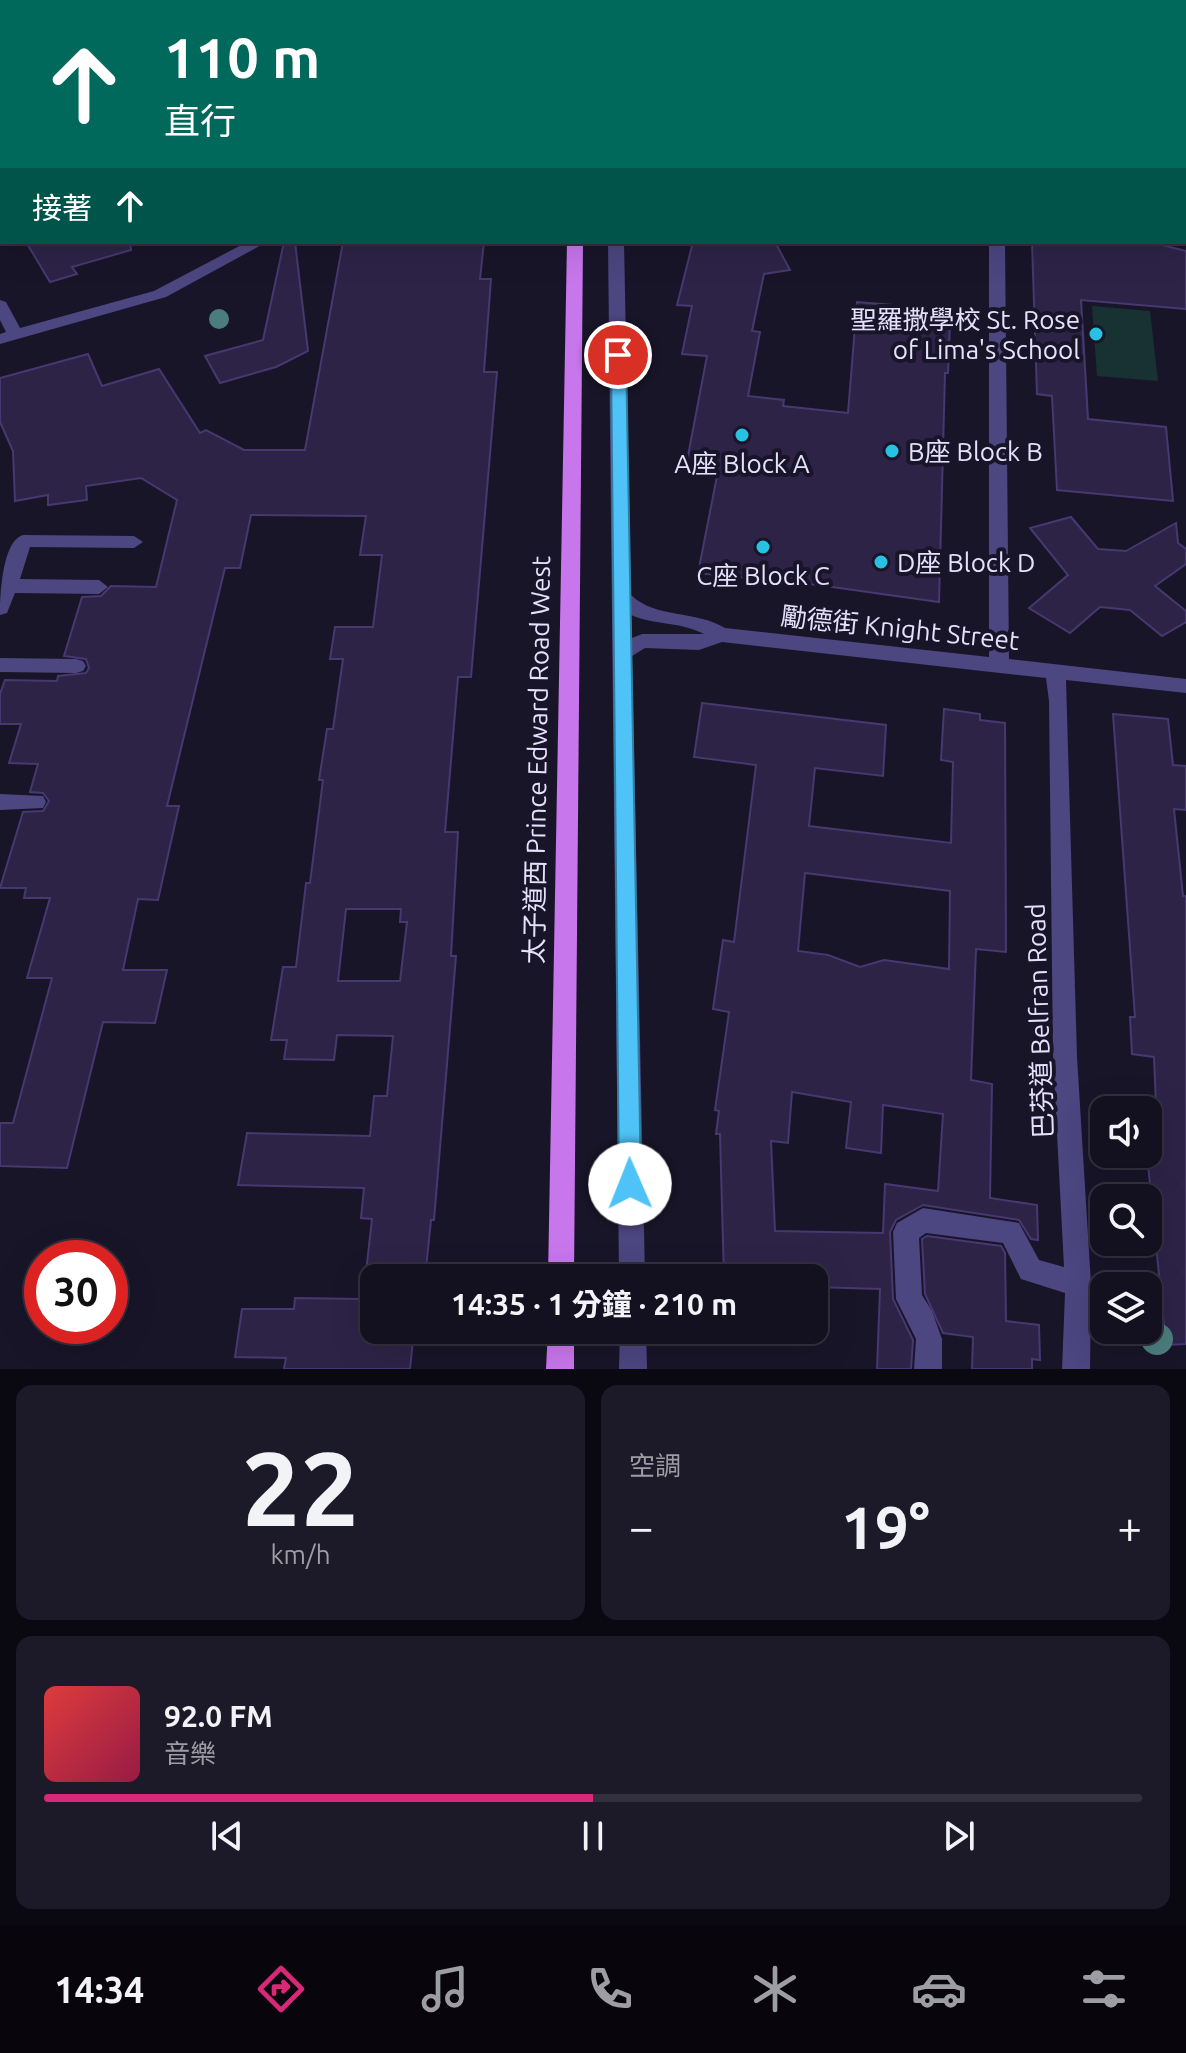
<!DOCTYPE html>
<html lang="zh-TW">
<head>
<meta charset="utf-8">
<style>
	:root { --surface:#13101f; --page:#1c1928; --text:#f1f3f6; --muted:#9d9da4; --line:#32303d; --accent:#db2777 }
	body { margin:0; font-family:Ubuntu,"Noto Sans TC",sans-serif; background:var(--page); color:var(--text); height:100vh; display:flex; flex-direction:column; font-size:30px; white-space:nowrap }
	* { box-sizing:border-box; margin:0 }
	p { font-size:26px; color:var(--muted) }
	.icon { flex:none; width:44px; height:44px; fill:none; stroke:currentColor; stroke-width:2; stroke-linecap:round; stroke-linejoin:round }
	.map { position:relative; height:1369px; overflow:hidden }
	.side { display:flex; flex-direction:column; gap:16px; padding:16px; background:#0a0911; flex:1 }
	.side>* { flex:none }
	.banner { position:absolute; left:0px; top:0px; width:1186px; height:244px; box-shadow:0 8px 32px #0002,0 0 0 2px var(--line); background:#00695c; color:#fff; overflow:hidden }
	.controls { position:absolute; left:1090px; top:1096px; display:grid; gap:16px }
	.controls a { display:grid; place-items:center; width:72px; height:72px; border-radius:16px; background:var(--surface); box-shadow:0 8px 32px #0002,0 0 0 2px var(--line); font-size:40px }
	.speed { position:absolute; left:24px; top:1240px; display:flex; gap:16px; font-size:40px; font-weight:700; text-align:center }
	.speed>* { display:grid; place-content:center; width:104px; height:104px; border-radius:50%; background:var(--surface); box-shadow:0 8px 32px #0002,0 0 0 2px var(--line); line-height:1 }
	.speed .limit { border:12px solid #d22; background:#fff; color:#111 }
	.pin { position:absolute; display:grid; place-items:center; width:68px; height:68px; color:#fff; margin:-34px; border:4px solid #fff; border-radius:50%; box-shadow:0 2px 8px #0007 }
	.me { position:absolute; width:88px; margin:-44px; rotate:359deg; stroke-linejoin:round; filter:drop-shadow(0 0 6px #0008) }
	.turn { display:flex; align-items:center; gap:28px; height:168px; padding:0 32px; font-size:36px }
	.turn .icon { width:104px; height:104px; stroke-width:2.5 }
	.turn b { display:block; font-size:56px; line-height:68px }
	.then { display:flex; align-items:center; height:76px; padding:0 32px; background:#0003; gap:16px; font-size:30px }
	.big { font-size:60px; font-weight:700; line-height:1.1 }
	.side .card { flex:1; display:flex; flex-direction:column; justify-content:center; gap:12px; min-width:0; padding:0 28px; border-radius:16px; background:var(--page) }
	.side .dial { align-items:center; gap:0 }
	.dial b { font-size:104px; line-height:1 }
	.song { display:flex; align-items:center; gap:24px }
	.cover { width:96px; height:96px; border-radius:12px; background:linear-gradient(135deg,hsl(0 70% 55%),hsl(340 70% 35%)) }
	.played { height:8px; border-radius:4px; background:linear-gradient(90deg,var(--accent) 50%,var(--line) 50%) }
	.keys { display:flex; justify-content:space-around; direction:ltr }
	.heat { display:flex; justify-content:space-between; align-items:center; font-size:44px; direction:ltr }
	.side .tiles { flex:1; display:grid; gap:16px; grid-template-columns:1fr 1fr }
	.card:last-child { grid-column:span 2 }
	.trip { position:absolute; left:360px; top:1264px; width:468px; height:80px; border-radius:16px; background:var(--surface); box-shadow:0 8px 32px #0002,0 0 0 2px var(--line); font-weight:700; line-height:80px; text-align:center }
	.tab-bar { display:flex; height:128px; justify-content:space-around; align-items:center; background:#08060c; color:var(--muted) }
	.tab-bar .icon { width:56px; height:56px }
	.tab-bar .active { color:var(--accent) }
	.tab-bar b { font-size:36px; color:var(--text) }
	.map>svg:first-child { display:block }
</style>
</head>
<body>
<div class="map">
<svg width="1186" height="1369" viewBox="0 0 1186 1369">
	<rect width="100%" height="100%" fill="#191529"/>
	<!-- green -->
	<g fill="#183132">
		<polygon points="942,0 1186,0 1186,78 1184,2"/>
		<polygon points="1092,306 1150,311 1158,381 1097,376"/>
	</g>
	<!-- building -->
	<g fill="#2d2347" stroke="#473870" stroke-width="2" fill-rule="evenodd">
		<polygon points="26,242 130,242 131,250 72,267 77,274 50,282"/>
		<polygon points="284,242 295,242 308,351 276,367 220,383 205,356 263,340"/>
		<path d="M 343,242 L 484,242 L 480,279 L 491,279 L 484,372 L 497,372 L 471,677 L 458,677 L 445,832 L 458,832 L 451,956 L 456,956 L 434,1220 L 431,1220 L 425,1278 L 374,1278 L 374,1330 L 414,1330 L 410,1369 L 284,1369 L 286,1358 L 235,1357 L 242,1309 L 294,1309 L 295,1298 L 363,1299 L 372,1219 L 361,1218 L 364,1188 L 238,1185 L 247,1133 L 370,1136 L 374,1096 L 387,1096 L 393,1036 L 337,1035 L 334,1060 L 284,1059 L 287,1040 L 271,1040 L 283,967 L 296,967 L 306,883 L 310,883 L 323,780 L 319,780 L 327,729 L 333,729 L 343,659 L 330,659 L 335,627 L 373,627 L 382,555 L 360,555 L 366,516 L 251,515 L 240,568 L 225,568 L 167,806 L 179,806 L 158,900 L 138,899 L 123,970 L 167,970 L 155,1023 L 103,1022 L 67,1168 L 0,1166 L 0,1123 L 13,1123 L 52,978 L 27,978 L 50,898 L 24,898 L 26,888 L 0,888 L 23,812 L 43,811 L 49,801 L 43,793 L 30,792 L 38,764 L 9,763 L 21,724 L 0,724 L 0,694 L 5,680 L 57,681 L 58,676 L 86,673 L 89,668 L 86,659 L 64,656 L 82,597 L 101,596 L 111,586 L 156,587 L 177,500 L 141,478 L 86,486 L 87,500 L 48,505 L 48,495 L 15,501 L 13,451 L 0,422 L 0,378 L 88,354 L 102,386 L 159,369 L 200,433 L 206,430 L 244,450 L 305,450 ZM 346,909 L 401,909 L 400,922 L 407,922 L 400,981 L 338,981 Z"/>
		<polygon points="693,242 775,242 790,270 764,274 752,331 760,332 748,396 784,400 783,406 848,413 857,302 892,305 891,318 950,323 948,373 945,373 939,602 818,585 698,573 718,471 701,469 702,462 687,461 707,356 682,354 692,306 677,305"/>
		<polygon points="1032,242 1161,242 1162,245 1186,251 1186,309 1081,300 1088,419 1166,427 1173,501 1057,490 1052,396 1037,394"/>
		<polygon points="1071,517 1098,549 1126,551 1176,523 1178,543 1186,549 1186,564 1155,586 1186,611 1186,622 1162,636 1130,610 1100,607 1070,633 1029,608 1068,575 1030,528"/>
		<path d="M 702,703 L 886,725 L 883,776 L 815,768 L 809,826 L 951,843 L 953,762 L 941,760 L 944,709 L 980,714 L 980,720 L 1005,723 L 1006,952 L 976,949 L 971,1080 L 992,1084 L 990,1198 L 1037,1205 L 1038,1240 L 1031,1239 L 1019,1220 L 923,1205 L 896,1220 L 890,1232 L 893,1299 L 913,1340 L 911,1369 L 877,1369 L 880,1289 L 814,1287 L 814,1278 L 724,1278 L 720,1134 L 716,1134 L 719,1111 L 715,1110 L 729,1012 L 713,1009 L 723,940 L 734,942 L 756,765 L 694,757 ZM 805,873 L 950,891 L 949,969 L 884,960 L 860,967 L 828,955 L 798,951 ZM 792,1092 L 851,1102 L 846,1148 L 881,1153 L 883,1105 L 943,1114 L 938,1191 L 885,1184 L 883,1233 L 775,1231 L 771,1141 L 788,1143 Z"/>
		<polygon points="1113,714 1168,719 1173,765 1186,766 1186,810 1174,809 1183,896 1186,896 1186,1344 1166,1345 1147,1154 1158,1154 1154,1057 1132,1054 1130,1017 1135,1017"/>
		<polygon points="927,1236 1001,1246 1005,1253 1006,1321 1039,1325 1040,1360 1032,1359 1032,1369 972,1369 973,1337 943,1333 925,1294 922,1239"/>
		<polygon points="726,1330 782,1330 783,1344 726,1343"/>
	</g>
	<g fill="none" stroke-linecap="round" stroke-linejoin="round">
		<!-- minor -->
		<g fill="#4c4681" fill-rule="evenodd">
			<polygon points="627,0 642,0 643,2 628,2"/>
			<polygon points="889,0 906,0 907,2 890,2"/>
			<rect x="1184" y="15" width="2" height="8"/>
			<rect x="1184" y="59" width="2" height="9"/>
			<rect x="0" y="69" width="2" height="8"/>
			<rect x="1184" y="89" width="2" height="9"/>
			<polygon points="247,242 267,242 166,297 0,344 0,334 6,332 0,320 0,300 6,302 20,328 154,291"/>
			<path d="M 608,242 L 624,242 L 631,595 C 656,619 696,610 725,628 L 989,657 L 989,242 L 1005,242 L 1009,659 L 1186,679 L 1186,693 L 1066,680 L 1077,1057 L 1091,1284 L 1090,1369 L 1062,1369 L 1065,1293 L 1021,1279 L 1003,1243 L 926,1233 L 919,1238 L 922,1295 L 932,1311 L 942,1339 L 942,1369 L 914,1369 L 916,1339 L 896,1299 L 893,1232 L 897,1223 L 923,1208 L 1019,1223 L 1039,1260 L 1064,1267 L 1053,1057 L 1049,701 L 1046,678 L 722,642 L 699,650 L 645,648 L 632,656 L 645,1278 L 619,1278 ZM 631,615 C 654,625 682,622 704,634 L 642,634 L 632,638 Z"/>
			<path d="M 23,535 L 134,536 L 143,542 L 134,548 L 30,547 L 20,579 L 99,580 L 108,587 L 99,594 L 15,593 L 7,613 L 0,615 C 0,596 2,541 23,535 Z"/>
			<polygon points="0,658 76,659 83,661 86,666 83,671 76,673 0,672"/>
			<polygon points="0,794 43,796 46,802 43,808 0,810"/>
			<polygon points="620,1330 646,1330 647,1369 619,1369"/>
		</g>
		<!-- major -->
		<g fill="#c876ec" fill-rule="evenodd">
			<rect x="570" y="0" width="12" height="2"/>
			<polygon points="1184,208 1186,209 1186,219 1184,218"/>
			<polygon points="567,242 583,242 574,1278 548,1278"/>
			<polygon points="548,1330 574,1330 574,1369 546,1369"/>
		</g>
		<!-- rail -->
		<g stroke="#27c1e1" stroke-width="4" stroke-dasharray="9 7" stroke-linecap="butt">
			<polyline points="738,0 744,2"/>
			<polyline points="760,0 766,2"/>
		</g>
	</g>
	<!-- trees -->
	<g fill="#4c7d7d">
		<circle cx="219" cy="319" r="10"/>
		<circle cx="1157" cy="1339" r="16"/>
	</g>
	<!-- route -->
	<polygon fill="#4fc3f7" stroke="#337fa1" stroke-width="2" points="618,350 626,355 641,1184 638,1192 630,1195 622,1192 619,1184 611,355"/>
	<!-- markers -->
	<g fill="#27c1e1" stroke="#191529" stroke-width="3">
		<circle cx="1096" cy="334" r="8"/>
		<circle cx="742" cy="435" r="8"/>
		<circle cx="892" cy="451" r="8"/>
		<circle cx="763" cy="547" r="8"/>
		<circle cx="881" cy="562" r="8"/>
	</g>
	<g text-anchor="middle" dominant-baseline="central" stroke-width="8" stroke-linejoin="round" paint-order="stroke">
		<!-- poi labels -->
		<g font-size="26" fill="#e5e0fb" stroke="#191529" text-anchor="start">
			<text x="1080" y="319" text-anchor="end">聖羅撒學校 St. Rose<tspan x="1080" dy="30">of Lima's School</tspan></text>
			<text x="908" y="451">B座 Block B</text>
			<text x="742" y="463" text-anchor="middle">A座 Block A</text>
			<text x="897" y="562">D座 Block D</text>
			<text x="763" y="575" text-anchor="middle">C座 Block C</text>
		</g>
		<!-- street labels -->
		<g font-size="26" fill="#e5e0fb" stroke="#191529">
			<text transform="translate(900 628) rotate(6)">勵德街 Knight Street</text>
			<text transform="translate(537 760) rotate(-89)">太子道西 Prince Edward Road West</text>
			<text transform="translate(1039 1021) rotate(-92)">巴芬道 Belfran Road</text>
		</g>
	</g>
</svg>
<div class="controls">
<a><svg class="icon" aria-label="sound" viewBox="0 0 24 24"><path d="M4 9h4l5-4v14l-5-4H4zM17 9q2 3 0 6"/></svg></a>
<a><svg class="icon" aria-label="search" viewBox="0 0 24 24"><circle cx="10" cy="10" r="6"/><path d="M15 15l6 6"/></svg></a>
<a><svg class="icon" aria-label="layers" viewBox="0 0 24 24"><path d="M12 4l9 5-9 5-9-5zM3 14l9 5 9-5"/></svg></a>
</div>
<div class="speed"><div class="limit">30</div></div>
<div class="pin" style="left:618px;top:355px;background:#d93025"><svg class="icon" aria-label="arrive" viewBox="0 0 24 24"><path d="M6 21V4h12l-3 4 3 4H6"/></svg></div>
<svg class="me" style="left:630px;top:1184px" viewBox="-20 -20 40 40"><circle r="19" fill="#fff"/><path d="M0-13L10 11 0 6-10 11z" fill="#4fc3f7"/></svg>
<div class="trip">14:35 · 1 分鐘 · 210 m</div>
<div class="banner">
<div class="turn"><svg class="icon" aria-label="ahead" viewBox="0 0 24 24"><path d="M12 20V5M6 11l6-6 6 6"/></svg><div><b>110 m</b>直行</div></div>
<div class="then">接著<svg class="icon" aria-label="ahead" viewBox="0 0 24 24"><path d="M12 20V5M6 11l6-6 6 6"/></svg></div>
</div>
</div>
<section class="side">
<div class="tiles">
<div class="card dial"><b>22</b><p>km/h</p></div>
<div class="card"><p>空調</p>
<div class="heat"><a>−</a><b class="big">19°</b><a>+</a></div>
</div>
<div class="card">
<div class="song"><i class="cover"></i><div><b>92.0 FM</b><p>音樂</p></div></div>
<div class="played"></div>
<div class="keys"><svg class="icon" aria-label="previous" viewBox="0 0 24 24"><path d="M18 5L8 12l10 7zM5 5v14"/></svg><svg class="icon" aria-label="pause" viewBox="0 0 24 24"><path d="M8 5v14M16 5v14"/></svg><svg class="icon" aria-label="next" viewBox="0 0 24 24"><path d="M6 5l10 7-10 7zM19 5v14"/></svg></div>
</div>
</div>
</section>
<nav class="tab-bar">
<b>14:34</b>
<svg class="icon active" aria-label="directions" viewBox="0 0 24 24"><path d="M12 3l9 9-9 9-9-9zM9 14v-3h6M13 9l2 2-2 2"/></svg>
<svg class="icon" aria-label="music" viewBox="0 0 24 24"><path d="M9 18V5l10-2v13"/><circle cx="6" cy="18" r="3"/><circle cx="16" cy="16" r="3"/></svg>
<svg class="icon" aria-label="phone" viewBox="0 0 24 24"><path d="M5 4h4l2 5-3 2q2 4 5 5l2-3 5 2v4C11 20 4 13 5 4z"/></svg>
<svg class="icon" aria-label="climate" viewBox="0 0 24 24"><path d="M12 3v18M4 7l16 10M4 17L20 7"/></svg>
<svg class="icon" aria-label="car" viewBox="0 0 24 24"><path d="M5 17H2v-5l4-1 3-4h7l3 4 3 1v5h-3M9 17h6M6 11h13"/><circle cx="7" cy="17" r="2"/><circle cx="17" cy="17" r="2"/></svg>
<svg class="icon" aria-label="filters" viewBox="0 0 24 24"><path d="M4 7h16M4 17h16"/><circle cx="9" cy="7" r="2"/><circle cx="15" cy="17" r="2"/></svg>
</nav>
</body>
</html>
